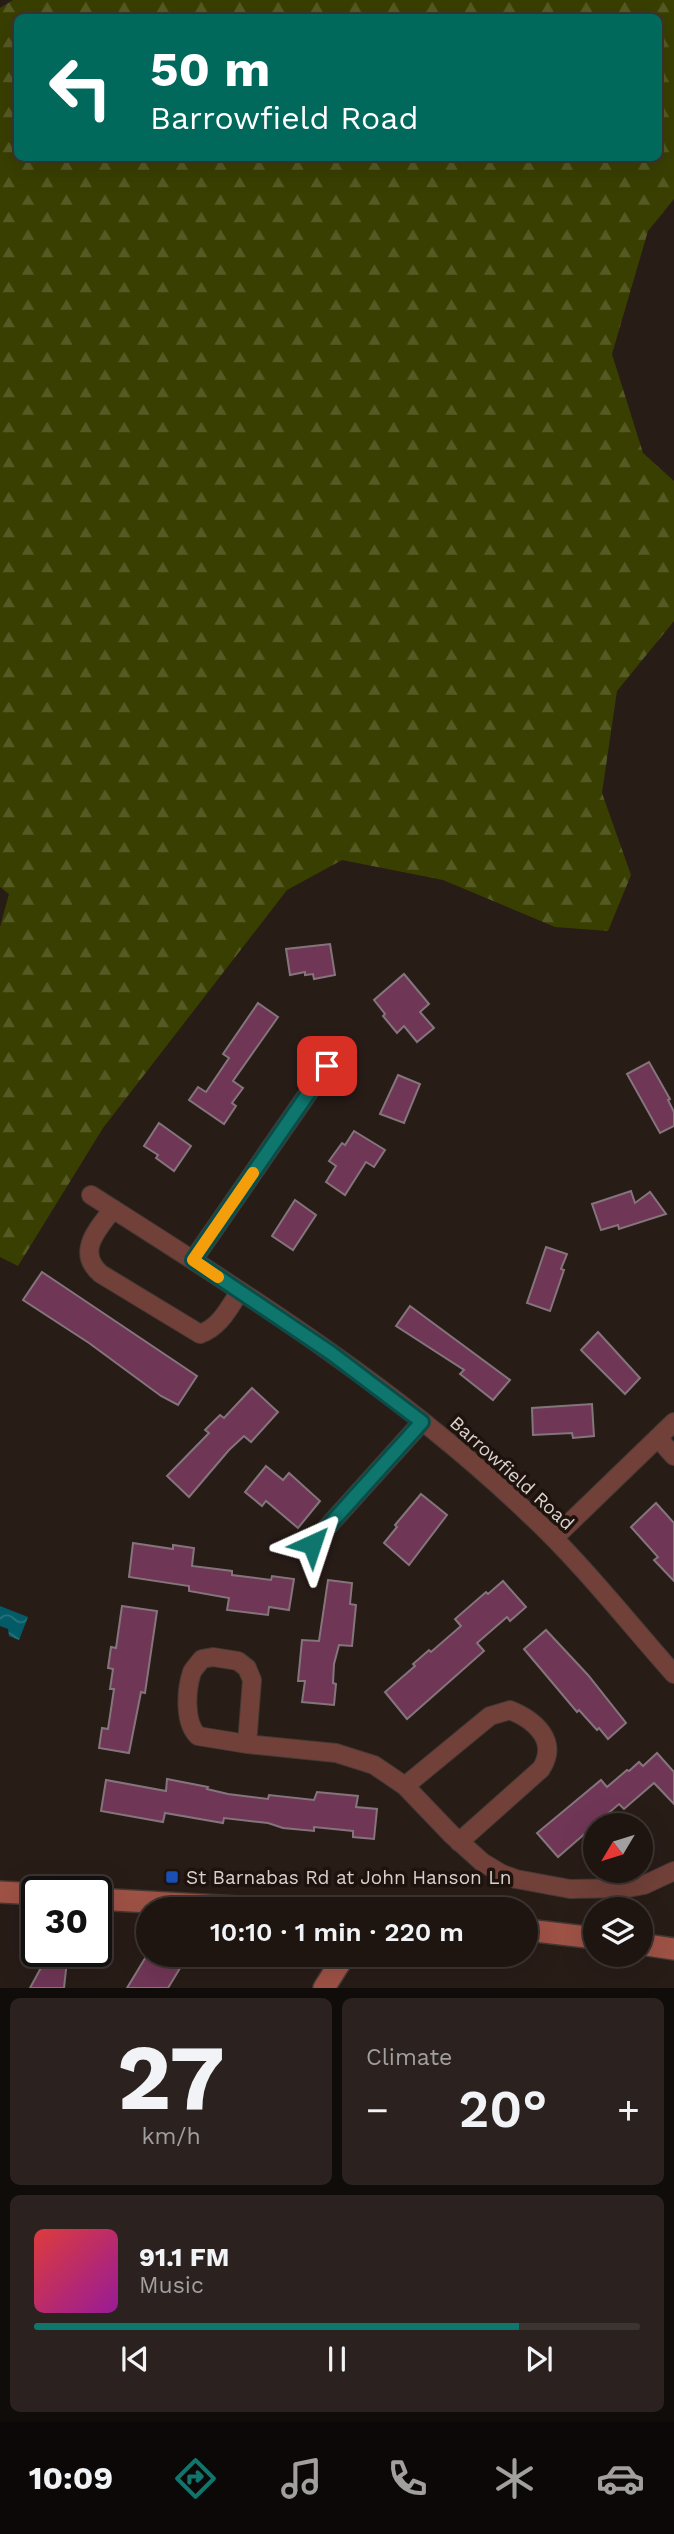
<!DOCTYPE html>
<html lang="en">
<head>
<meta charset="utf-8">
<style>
	:root { --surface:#1e1511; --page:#2b221f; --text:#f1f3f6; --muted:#a19f9f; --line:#3c3431; --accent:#0f766e }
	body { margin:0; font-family:"Work Sans",sans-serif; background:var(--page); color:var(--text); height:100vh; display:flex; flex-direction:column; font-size:26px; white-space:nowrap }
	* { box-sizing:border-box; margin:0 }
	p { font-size:23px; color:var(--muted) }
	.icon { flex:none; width:38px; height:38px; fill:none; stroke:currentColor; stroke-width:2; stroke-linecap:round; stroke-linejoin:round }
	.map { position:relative; height:1988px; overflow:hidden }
	.details { display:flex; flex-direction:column; gap:10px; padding:10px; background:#100c09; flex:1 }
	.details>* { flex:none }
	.guide { position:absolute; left:14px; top:14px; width:648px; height:147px; border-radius:10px; box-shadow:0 7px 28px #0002,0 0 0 2px var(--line); background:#00695c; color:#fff; overflow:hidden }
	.needle { width:46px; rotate:232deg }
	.fabs { position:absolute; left:583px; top:1813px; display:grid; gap:14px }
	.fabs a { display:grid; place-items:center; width:70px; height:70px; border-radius:50%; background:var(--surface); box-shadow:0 7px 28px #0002,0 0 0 2px var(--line); font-size:35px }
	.speed { position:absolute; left:21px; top:1876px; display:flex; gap:14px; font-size:35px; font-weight:700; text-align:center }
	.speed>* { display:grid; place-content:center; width:91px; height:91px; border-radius:50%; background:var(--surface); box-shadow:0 7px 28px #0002,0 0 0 2px var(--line); line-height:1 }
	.speed .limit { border:4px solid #111; border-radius:10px; background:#fff; color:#111 }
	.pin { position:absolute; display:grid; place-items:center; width:60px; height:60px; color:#fff; margin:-30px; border-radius:14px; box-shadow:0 4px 10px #0006 }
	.me { position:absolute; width:77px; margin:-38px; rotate:42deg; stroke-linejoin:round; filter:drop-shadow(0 0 5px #0008) }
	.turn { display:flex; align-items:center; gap:24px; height:147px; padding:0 21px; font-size:32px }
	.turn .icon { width:91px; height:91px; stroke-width:2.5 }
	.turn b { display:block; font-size:49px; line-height:60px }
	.big { font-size:52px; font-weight:600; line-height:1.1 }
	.details .widget { flex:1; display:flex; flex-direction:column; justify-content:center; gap:10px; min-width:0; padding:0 24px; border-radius:10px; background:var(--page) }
	.details .dial { align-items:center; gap:0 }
	.dial b { font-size:91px; line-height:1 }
	.song { display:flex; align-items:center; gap:21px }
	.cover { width:84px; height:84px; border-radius:10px; background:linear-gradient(135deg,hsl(0 70% 55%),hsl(300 70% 35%)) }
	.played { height:7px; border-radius:4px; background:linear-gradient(90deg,var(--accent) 80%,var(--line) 80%) }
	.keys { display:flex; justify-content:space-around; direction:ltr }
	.heat { display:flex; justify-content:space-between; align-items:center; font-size:38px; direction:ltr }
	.details .tiles { flex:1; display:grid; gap:10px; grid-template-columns:1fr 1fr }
	.widget:last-child { grid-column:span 2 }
	.trip { position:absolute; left:136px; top:1897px; width:402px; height:70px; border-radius:35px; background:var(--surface); box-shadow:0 7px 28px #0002,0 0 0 2px var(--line); font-weight:600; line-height:70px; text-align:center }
	.tab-bar { display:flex; height:112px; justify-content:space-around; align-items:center; background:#0c0807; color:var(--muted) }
	.tab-bar .icon { width:49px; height:49px }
	.tab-bar .on { color:var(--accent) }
	.tab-bar b { font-size:32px; color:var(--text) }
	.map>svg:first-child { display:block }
</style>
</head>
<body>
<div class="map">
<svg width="674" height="1988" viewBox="0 0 674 1988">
	<defs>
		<pattern id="forest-firs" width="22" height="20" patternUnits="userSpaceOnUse" patternTransform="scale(1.75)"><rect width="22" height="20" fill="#393f00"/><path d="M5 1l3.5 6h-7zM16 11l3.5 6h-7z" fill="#555a24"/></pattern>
		<pattern id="water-waves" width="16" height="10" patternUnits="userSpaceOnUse" patternTransform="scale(1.75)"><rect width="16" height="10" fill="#025b67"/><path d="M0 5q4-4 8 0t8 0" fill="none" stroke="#26727c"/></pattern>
	</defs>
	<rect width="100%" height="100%" fill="#281c17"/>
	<!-- forest -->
	<path fill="url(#forest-firs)" fill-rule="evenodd" d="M 13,0 L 674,0 L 674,199 L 648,231 L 612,354 L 643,453 L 674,481 L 674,621 L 617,691 L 602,793 L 631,875 L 608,931 L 555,927 L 443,880 L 342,860 L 287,890 L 103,1128 L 18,1266 L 0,1257 L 0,927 L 9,894 L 0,887 L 0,8 ZM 18,18 L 658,18 L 658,158 L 18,158 Z"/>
	<!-- water -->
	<polygon fill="url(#water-waves)" points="0,1606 28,1617 19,1640 9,1636 8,1629 0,1626"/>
	<!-- building -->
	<g fill="#703656" stroke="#84757c" stroke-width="2">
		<polygon points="330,944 335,975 314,979 313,974 305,975 305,972 290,975 286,949"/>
		<polygon points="404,974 429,1004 420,1012 434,1028 417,1042 404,1026 397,1033 383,1016 385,1014 374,1000"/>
		<polygon points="258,1003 278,1017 233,1081 243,1088 232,1103 236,1106 224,1124 189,1100 198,1087 206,1092 229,1058 223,1054"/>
		<polygon points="649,1062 670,1099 668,1100 674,1112 674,1126 660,1133 627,1074"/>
		<polygon points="398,1075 420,1084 404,1123 380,1114"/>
		<polygon points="159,1123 191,1146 174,1171 156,1158 158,1155 144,1146"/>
		<polygon points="354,1131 385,1150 374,1167 366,1162 345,1195 326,1182 336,1166 329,1161 342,1143 345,1145"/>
		<polygon points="631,1191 635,1203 650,1192 666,1214 619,1229 618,1225 601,1230 592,1204"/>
		<polygon points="295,1200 316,1215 293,1250 272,1236"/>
		<polygon points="546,1247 567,1254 561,1269 564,1270 550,1311 527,1303"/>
		<polygon points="42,1272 197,1376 178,1405 161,1396 89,1343 23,1300"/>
		<polygon points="410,1306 510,1380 493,1400 460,1374 464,1370 396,1326"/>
		<polygon points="598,1332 640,1378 625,1394 581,1350"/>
		<polygon points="252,1388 278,1412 251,1442 244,1436 229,1450 189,1497 167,1476 209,1433 205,1430 220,1415 224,1418"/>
		<polygon points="592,1404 594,1436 573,1438 572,1433 533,1435 532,1408"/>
		<polygon points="266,1466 283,1480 289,1473 320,1501 298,1528 266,1501 262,1506 245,1492"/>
		<polygon points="421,1494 447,1515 409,1565 384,1543 397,1527 395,1525"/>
		<polygon points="656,1503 674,1523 674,1581 654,1560 658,1557 631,1527"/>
		<polygon points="133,1543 173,1549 173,1545 194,1548 192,1566 232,1571 232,1575 271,1580 272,1576 294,1579 289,1610 269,1607 268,1615 227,1610 229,1598 189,1591 189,1586 129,1577"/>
		<polygon points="328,1580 352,1583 350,1604 356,1605 352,1646 339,1645 334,1664 333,1683 336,1684 334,1705 302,1702 305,1681 298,1681 302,1640 319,1641"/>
		<polygon points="503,1581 526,1607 510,1621 507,1617 477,1643 484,1651 407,1719 385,1692 415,1666 413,1664 429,1650 431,1652 461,1626 455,1619 486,1592 488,1594"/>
		<polygon points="122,1606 157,1611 145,1693 141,1692 129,1753 99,1748 102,1728 108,1729 114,1689 110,1689 113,1669 108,1668 111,1647 116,1648"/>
		<polygon points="546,1630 588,1675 626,1723 608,1739 599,1728 597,1730 579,1710 577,1712 524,1649"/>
		<polygon points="657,1753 674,1772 674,1804 654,1783 624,1809 619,1804 558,1857 537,1833 601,1780 607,1787 627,1770 629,1771 639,1762 643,1766"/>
		<polygon points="167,1779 208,1787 207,1789 228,1794 268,1799 269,1795 314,1800 317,1792 358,1796 356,1807 377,1809 374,1839 353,1837 353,1831 314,1827 314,1831 283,1828 268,1823 224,1818 223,1823 165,1813 163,1822 101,1811 106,1780 166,1791"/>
		<polygon points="50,1951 68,1951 64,1988 30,1988"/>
		<polygon points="147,1955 188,1955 168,1988 127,1988"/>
	</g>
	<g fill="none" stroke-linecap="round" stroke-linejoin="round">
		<defs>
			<g id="street">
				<path d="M 91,1195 C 243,1292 398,1388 528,1513 C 581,1562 626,1620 674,1674"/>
				<path d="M 113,1209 C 98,1229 75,1252 101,1274 L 200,1334 C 220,1327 229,1308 240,1291"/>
				<polyline points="193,1260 327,1066"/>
				<polyline points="658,1438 674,1456"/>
				<polyline points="554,1538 674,1422"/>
				<polyline points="312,1544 422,1422"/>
				<path d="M 247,1744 L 252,1680 L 247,1668 L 238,1661 L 213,1657 L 202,1659 C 199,1663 194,1668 192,1672 C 186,1690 184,1723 198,1736 L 247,1744 L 336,1753 L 374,1765 L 405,1786 L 451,1834 L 482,1862 L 502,1874 L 516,1879 L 570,1889 L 628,1888 L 644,1885 L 674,1871"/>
				<path d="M 405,1786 L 490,1716 L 510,1710 C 535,1720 559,1741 541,1769 L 459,1842"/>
			</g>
			<g id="secondary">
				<polyline points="0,1892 37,1894"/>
				<polyline points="96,1899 274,1909"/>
				<polyline points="527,1930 595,1938"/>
				<polyline points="640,1944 674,1949"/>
				<polyline points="324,1988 345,1955"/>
			</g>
		</defs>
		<!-- street casing -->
		<use href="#street" stroke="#443934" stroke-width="20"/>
		<!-- secondary casing -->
		<use href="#secondary" stroke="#443934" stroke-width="24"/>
		<!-- street -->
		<use href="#street" stroke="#714139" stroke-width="18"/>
		<!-- secondary -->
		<use href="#secondary" stroke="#9f5246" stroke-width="21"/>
	</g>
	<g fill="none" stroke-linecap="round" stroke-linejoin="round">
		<defs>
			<polyline id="route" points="312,1544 422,1422 331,1353 193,1260 327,1066"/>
		</defs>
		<!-- route casing -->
		<use href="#route" stroke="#0a4d48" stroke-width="18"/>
		<!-- route -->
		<use href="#route" stroke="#0f766e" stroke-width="12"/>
		<!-- slow -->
		<polyline stroke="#f59e0b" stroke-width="12" points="218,1277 193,1260 253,1173"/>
	</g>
	<!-- markers -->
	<rect fill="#1a4fb4" stroke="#1f130e" stroke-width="2.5" x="165" y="1870" width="14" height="14" rx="3.5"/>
	<g text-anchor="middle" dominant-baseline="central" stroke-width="7" stroke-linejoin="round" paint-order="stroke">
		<!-- street labels -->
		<g font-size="19" fill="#dad1ce" stroke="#1f130e">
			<text transform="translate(512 1473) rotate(42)">Barrowfield Road</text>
		</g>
		<!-- poi labels -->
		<g font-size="19" fill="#dad1ce" stroke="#1f130e" text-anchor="start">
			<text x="186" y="1877">St Barnabas Rd at John Hanson Ln</text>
		</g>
	</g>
</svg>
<div class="fabs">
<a><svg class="needle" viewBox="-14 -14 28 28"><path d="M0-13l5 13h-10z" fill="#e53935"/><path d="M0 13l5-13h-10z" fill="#a19f9f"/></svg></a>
<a><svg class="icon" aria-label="layers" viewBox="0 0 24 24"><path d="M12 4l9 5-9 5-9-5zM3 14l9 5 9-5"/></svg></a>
</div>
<div class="speed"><div class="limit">30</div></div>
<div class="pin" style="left:327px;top:1066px;background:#d93025"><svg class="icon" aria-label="arrive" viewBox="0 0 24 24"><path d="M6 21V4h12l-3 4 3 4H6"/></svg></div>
<svg class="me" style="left:312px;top:1544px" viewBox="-20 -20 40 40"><path d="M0-17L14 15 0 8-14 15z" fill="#0f766e" stroke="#fff" stroke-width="4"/></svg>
<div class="trip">10:10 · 1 min · 220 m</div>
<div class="guide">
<div class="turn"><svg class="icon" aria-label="left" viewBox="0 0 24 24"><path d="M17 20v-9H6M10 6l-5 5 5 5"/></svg><div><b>50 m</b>Barrowfield Road</div></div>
</div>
</div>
<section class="details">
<div class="tiles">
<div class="widget dial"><b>27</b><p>km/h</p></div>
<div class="widget"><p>Climate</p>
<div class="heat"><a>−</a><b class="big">20°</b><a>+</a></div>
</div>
<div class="widget">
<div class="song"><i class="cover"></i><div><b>91.1 FM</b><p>Music</p></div></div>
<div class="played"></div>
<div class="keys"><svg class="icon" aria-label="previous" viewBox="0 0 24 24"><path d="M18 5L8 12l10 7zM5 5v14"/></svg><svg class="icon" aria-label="pause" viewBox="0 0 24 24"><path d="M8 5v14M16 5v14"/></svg><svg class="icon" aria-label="next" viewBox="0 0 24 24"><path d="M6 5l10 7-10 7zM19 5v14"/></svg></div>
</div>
</div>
</section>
<nav class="tab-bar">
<b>10:09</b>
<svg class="icon on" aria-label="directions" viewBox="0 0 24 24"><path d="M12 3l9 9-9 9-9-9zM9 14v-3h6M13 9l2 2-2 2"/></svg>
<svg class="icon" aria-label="music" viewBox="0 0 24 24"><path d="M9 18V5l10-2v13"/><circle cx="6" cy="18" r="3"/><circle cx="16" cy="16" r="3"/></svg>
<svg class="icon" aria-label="phone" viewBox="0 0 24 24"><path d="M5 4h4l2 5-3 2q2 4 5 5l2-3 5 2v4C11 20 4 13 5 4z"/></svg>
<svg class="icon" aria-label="climate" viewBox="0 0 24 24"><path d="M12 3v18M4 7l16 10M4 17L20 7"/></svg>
<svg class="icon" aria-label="car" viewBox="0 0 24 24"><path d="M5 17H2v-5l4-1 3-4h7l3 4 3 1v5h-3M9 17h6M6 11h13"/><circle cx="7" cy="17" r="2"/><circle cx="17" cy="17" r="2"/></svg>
</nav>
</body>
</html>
